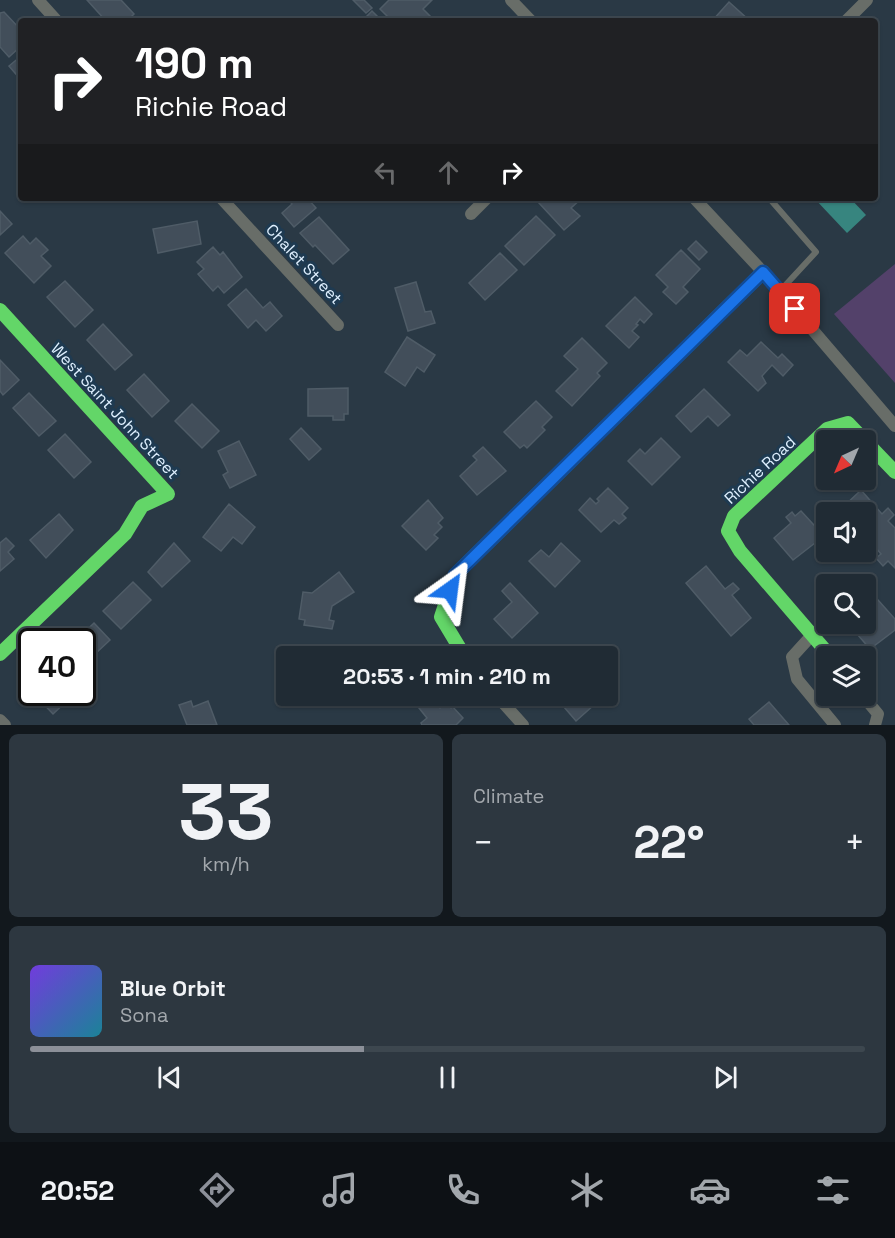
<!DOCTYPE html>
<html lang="en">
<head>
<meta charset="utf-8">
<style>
	:root { --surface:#202b34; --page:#2d3740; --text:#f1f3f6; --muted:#a2a7ac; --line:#3d474f; --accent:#8c9099 }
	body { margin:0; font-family:"Space Grotesk",sans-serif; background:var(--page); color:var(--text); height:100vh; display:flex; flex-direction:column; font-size:22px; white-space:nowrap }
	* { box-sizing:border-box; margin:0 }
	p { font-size:20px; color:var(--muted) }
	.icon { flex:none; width:33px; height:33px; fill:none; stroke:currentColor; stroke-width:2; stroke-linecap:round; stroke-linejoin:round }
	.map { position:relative; height:725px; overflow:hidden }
	.sheet { display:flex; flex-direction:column; gap:9px; padding:9px; background:#12181d; flex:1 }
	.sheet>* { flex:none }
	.guide { position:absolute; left:18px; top:18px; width:860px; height:183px; border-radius:6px; box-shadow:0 2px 4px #0004,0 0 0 2px var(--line); background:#202124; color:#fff; overflow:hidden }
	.needle { width:39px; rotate:224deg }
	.fabs { position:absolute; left:816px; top:430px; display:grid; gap:12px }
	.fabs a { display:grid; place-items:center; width:60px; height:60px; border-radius:6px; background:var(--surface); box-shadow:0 2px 4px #0004,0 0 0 2px var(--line); font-size:30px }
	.speed { position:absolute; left:18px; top:628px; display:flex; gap:12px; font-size:30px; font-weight:700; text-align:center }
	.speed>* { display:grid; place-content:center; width:78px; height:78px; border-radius:50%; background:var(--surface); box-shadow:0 2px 4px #0004,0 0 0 2px var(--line); line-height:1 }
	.speed .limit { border:3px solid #111; border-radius:9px; background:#fff; color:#111 }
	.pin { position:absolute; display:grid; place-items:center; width:51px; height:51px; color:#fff; margin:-26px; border-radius:12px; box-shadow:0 3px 9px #0006 }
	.me { position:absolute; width:66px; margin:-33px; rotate:31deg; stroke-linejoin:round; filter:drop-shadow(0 0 4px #0008) }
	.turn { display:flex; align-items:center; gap:21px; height:126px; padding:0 18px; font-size:27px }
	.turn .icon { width:78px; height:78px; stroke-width:2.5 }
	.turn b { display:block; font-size:42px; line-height:51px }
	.lanes { display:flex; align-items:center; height:57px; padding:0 18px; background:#0003; justify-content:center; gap:30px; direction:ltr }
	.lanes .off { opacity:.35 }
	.big { font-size:45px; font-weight:700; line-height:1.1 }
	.sheet .tile { flex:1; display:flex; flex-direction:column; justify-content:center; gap:9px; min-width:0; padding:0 21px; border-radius:9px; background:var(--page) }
	.sheet .dial { align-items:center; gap:0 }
	.dial b { font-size:78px; line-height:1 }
	.song { display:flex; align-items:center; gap:18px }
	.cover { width:72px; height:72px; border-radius:9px; background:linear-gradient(135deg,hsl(260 70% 55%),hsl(190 70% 35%)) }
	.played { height:6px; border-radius:3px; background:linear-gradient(90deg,var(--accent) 40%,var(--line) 40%) }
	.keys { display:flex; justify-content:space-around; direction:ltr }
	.heat { display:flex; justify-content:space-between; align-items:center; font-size:33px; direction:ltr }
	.sheet .tiles { flex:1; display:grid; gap:9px; grid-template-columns:1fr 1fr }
	.tile:last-child { grid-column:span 2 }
	.trip { position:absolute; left:276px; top:646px; width:342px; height:60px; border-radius:6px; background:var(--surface); box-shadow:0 2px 4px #0004,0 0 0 2px var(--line); font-weight:700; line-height:60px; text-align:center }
	.dock { display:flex; height:96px; justify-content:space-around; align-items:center; background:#0d1115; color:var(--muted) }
	.dock .icon { width:42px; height:42px }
	.dock .on { color:var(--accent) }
	.dock b { font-size:27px; color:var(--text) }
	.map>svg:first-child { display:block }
</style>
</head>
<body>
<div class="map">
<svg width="895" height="725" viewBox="0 0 895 725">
	<rect width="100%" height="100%" fill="#2a3945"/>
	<!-- green -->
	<polygon fill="#53416a" points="895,264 895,383 834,314"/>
	<!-- water -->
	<polygon fill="#37857f" points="814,198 850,198 866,215 847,233"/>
	<!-- building -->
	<g fill="#424e5a" stroke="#4f5c67" stroke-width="1.5">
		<polygon points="87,0 121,0 134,14 127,21 106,21"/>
		<polygon points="353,0 364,0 372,8 366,13"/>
		<polygon points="389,0 432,0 423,9 431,17 427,21 392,21 380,9"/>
		<polygon points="729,2 750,21 712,21"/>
		<polygon points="372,11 382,21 362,21"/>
		<polygon points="4,12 21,30 21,46 9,57 0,47 0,13"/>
		<polygon points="21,56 21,80 9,66"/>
		<polygon points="287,198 307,198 316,208 294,227 282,213 292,204"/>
		<polygon points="545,198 582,198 571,208 580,216 564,230 539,203"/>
		<polygon points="0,211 12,224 0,235"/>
		<polygon points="536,216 555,235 524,265 505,246"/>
		<polygon points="319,217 349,250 333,264 315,245 313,247 300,233"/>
		<polygon points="197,221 201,244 158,253 153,229"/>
		<polygon points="23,236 30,244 36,238 48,250 41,256 51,266 34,283 5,253"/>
		<polygon points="696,241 707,252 699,260 688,249"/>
		<polygon points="213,247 220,255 223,252 242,277 224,293 218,286 213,291 198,274 204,269 197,262"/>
		<polygon points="681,250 700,269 683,287 688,292 676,304 663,292 668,287 656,275"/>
		<polygon points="500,253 517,270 485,300 469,283"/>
		<polygon points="65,281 93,310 75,327 47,297"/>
		<polygon points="416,282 425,312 431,311 435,323 408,331 395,288"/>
		<polygon points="246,289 263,308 270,302 282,316 266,331 256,320 248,328 228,305"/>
		<polygon points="635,297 652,314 644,323 640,319 636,324 638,325 632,331 639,337 629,348 606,326"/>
		<polygon points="103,324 132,355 115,370 87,340"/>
		<polygon points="407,337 435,355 424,372 417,367 405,386 385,372"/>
		<polygon points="582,338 607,363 597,373 600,376 572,406 556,391 578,369 564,356"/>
		<polygon points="761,342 778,358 782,354 793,365 783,376 772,365 762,376 766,383 758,391 728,362 740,350 747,356"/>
		<polygon points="0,360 19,380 3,395 0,391"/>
		<polygon points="144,374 169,401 152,417 127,390"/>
		<polygon points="348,388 348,414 344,414 344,420 333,420 333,416 308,416 308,389"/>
		<polygon points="704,389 730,415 718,426 708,416 691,432 676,416"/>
		<polygon points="29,393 56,421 39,436 13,408"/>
		<polygon points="536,401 552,417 542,427 545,430 527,448 524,445 520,448 504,432"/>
		<polygon points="192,404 219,431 202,448 175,421"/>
		<polygon points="301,428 321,449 309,460 290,439"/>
		<polygon points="65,434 91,462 74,478 48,450"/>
		<polygon points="661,438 680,457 652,485 628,461 640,449 645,454"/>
		<polygon points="239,441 256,475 230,488 223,475 228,472 218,451"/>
		<polygon points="483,447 506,471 477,495 460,476 477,460 473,456"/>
		<polygon points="608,488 628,508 622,514 626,518 619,524 614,520 601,532 579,510 590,498 596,504 599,501 597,499"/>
		<polygon points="861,490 882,514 888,508 894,515 888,521 895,528 895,568 888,561 883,566 876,558 881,554 866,536 866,513 845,513 841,509"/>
		<polygon points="428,500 443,518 438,523 442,527 434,535 438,538 426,550 402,526"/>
		<polygon points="229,504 255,527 242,544 233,537 221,551 203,537"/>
		<polygon points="801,511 824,536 793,560 774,538 791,523 786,517 792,512 795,516"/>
		<polygon points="59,514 73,530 46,558 30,540"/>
		<polygon points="6,538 14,546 8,552 14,559 0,571 0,543"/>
		<polygon points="174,543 190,561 162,587 148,572"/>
		<polygon points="561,543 580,561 555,587 529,561 541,550 549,557"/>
		<polygon points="706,566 725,589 733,583 739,589 732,595 751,618 731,636 686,583"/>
		<polygon points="339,572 354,592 332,606 329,620 334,621 332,629 304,625 305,620 299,619 303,592 312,593"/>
		<polygon points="133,582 151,600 121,629 103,611"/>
		<polygon points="510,583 538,613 512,638 494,619 512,602 502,591"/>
		<polygon points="878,600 895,619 895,630 870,649 851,627 855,624 866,624 868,612 866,604 869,601 872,605"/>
		<polygon points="94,623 110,640 82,666 82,642 74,642"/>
		<polygon points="33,693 66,693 71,697 53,714"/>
		<polygon points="565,696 604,696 576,721 564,707 570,702"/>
		<polygon points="431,698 440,708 446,703 451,708 452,706 463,718 456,725 422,725 421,723 427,718 419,708"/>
		<polygon points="191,701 193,707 208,701 217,725 187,725 179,705"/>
		<polygon points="769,702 789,725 754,725 749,719"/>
	</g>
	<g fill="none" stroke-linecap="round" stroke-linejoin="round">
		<!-- lane -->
		<polyline stroke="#686d68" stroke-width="6" points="769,198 816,252 780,291"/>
		<!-- street -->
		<g stroke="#686d68" stroke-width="12">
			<polyline points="38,0 57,21"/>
			<polyline points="511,0 531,21"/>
			<polyline points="846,21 867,0"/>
			<polyline points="221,198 338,325"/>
			<polyline points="694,198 763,272 895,426"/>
			<polyline points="471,214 487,198"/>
			<polyline points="812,635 792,657 797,679 835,725"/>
			<polyline points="497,696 523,725"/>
			<polyline points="863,696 878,714 875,725"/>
			<polyline points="0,720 5,725"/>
		</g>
		<!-- fast -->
		<g stroke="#63d668" stroke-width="14">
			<polyline points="0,310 168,494 142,506 125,534 0,654"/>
			<polyline points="465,657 441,617 455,575 763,272"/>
			<polyline points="831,657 740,551 728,531 734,516 827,429 848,423 895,472"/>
		</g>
	</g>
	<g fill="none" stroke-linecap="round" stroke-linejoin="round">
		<defs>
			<polyline id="route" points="450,590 455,575 763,272 795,309"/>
		</defs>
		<!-- route casing -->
		<use href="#route" stroke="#114b97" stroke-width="15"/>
		<!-- route -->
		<use href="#route" stroke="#1a73e8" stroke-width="10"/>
	</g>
	<g text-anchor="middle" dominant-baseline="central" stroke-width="6" stroke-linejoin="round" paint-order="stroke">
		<!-- street labels -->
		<g font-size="16" fill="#dff0ff" stroke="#1e3a51">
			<text transform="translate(304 264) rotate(47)">Chalet Street</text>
			<text transform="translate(115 411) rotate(47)">West Saint John Street</text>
			<text transform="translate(760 470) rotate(-43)">Richie Road</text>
		</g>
	</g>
</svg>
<div class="fabs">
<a><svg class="needle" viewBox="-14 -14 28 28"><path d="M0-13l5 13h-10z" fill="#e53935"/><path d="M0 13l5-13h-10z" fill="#a2a7ac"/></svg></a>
<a><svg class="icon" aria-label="sound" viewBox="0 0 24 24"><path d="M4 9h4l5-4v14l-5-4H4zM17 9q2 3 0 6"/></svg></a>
<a><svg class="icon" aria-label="search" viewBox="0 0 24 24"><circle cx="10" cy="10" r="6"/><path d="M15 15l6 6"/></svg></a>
<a><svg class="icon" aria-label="layers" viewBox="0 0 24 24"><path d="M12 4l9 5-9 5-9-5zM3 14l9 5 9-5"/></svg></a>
</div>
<div class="speed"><div class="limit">40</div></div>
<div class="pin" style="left:795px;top:309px;background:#d93025"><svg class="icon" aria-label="arrive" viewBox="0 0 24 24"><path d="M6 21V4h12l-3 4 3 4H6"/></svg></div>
<svg class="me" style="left:450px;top:590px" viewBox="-20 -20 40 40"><path d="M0-17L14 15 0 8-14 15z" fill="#1a73e8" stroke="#fff" stroke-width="4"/></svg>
<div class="trip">20:53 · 1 min · 210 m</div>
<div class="guide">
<div class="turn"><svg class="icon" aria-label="right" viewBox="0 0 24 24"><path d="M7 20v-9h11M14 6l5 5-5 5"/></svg><div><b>190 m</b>Richie Road</div></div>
<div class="lanes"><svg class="icon off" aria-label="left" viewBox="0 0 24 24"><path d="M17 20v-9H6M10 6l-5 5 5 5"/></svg><svg class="icon off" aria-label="ahead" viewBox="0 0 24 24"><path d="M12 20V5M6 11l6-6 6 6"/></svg><svg class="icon" aria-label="right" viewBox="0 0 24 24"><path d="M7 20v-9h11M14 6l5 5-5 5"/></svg></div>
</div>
</div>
<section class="sheet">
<div class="tiles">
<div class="tile dial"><b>33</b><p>km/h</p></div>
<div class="tile"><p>Climate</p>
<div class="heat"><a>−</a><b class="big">22°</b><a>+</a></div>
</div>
<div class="tile">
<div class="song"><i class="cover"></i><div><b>Blue Orbit</b><p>Sona</p></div></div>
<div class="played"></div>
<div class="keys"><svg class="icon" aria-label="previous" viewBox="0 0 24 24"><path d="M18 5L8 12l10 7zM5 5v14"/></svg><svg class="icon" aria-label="pause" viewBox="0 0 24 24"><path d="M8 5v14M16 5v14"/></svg><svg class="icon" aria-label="next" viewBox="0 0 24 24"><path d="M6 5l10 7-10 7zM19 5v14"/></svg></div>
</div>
</div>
</section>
<nav class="dock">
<b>20:52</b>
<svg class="icon on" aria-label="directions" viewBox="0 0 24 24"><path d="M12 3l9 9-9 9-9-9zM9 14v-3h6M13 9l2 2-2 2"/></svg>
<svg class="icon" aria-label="music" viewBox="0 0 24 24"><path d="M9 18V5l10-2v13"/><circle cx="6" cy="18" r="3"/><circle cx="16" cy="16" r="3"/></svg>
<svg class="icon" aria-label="phone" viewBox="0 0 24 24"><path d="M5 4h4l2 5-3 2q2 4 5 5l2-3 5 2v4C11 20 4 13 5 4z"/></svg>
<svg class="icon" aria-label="climate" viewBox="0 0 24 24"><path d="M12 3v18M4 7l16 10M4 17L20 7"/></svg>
<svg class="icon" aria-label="car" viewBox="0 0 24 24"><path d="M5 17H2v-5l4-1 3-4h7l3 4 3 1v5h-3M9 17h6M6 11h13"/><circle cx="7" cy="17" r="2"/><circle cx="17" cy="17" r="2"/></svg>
<svg class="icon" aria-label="filters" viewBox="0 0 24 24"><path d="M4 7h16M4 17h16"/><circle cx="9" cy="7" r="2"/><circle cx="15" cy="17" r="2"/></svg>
</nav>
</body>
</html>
